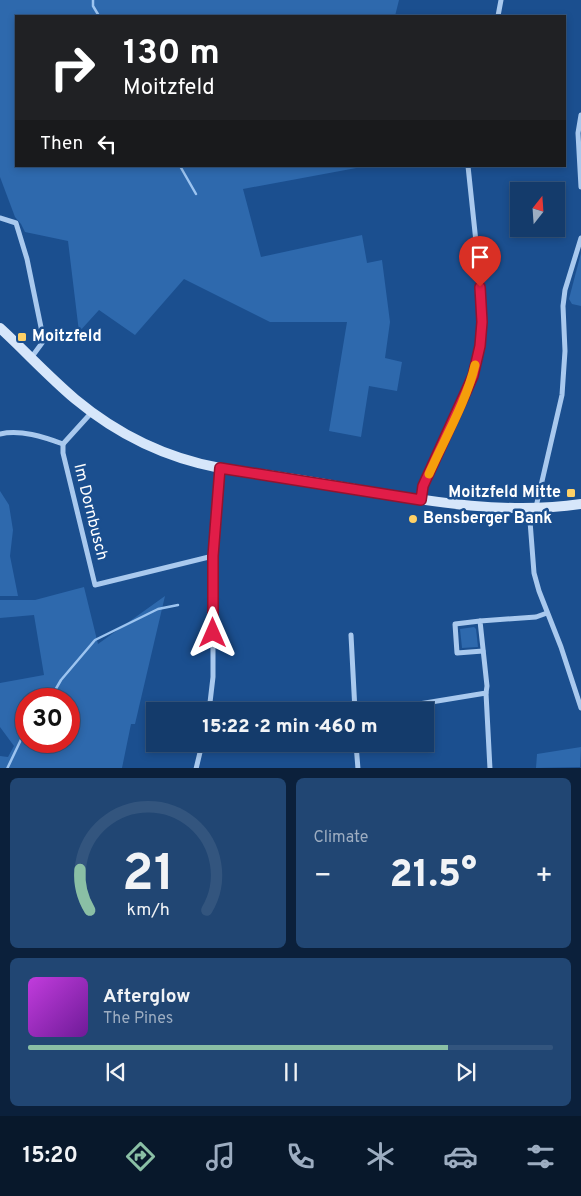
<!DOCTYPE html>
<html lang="en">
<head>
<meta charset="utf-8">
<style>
	:root { --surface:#143b6b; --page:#214673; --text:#f1f3f6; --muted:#9dadc1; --line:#33557e; --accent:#8abfa5 }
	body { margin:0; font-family:Overpass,sans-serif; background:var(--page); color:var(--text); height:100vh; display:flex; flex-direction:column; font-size:19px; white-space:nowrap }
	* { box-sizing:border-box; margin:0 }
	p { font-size:16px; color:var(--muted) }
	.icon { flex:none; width:28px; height:28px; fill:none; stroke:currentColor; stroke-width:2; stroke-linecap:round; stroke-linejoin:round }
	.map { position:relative; height:768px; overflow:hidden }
	.side { display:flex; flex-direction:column; gap:10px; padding:10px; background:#0b203b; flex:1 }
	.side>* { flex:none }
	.guide { position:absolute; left:15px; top:15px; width:551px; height:152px; border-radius:0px; box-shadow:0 2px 8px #0003,0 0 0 1px var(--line); background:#202124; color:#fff; overflow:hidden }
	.needle { width:32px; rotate:17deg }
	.fabs { position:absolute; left:510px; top:182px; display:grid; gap:10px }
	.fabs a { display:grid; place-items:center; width:55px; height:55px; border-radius:0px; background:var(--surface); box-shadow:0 2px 8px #0003,0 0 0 1px var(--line); font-size:25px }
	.speed { position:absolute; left:15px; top:688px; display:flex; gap:10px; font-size:25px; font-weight:700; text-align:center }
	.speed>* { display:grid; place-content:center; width:65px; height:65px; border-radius:50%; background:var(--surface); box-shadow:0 2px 8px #0003,0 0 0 1px var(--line); line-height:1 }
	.speed .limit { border:8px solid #d22; background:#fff; color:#111 }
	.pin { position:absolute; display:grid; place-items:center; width:42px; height:42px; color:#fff; margin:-51px -21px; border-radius:50% 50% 50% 0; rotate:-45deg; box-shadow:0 0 5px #0007 }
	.pin .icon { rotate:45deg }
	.me { position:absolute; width:55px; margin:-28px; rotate:0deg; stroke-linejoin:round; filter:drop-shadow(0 0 4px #0008) }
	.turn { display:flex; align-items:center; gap:18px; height:105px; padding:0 25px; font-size:22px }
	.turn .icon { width:65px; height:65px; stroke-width:2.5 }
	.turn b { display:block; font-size:35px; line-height:42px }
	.then { display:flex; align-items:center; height:48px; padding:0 25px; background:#0003; gap:10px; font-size:19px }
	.big { font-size:38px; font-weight:800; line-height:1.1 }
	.side .widget { flex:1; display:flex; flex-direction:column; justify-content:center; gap:8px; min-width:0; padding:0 18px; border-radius:8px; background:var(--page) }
	.side .dial { align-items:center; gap:0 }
	.dial svg { height:130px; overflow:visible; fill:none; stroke:var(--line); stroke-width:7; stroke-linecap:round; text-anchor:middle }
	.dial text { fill:var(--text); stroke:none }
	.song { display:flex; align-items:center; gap:15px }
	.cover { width:60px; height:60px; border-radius:8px; background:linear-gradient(135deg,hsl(290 70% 55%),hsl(280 70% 35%)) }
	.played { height:5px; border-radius:2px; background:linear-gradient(90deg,var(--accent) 80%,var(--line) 80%) }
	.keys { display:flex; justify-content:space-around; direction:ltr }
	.heat { display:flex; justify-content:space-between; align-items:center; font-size:28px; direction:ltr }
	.side .tiles { flex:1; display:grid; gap:10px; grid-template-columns:1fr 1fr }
	.widget:last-child { grid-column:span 2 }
	.trip { position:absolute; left:146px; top:702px; width:288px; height:50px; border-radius:0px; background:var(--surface); box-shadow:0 2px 8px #0003,0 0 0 1px var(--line); font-weight:800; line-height:50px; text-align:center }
	.menu { display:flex; height:80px; justify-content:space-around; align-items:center; background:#08182b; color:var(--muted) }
	.menu .icon { width:35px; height:35px }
	.menu .current { color:var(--accent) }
	.menu b { font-size:22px; color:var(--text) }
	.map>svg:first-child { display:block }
</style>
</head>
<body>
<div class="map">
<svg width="581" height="769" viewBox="0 0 581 769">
	<rect width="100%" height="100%" fill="#1b4f8f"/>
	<!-- green -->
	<g fill="#2e69ad" fill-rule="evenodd">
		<polygon points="0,0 399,0 395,16 16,16 16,166 367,166 243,189 261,257 362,235 367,263 382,260 390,322 385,358 402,362 397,391 369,386 361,437 329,431 347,322 270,322 184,279 135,335 99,310 79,332 68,241 25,232 21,224 15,217 0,177"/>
		<polygon points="581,253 581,306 572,304 569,299"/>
		<polygon points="0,491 9,505 13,530 10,556 18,596 0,596"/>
		<path d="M 84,587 L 98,644 L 165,596 L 135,724 L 131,724 L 122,768 L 0,768 L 0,756 L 8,757 L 14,746 L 0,727 L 0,683 L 44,675 L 34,615 L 0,618 L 0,600 L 35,600 ZM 26,699 L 69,699 L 69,741 L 26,741 Z"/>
		<polygon points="474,627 476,629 478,647 462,648 460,629"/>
		<polygon points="581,747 580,767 536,768 537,754"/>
	</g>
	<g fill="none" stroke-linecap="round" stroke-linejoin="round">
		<!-- stream -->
		<g stroke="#9cc4f0" stroke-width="2.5">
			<polyline points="93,0 93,6 99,16"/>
			<polyline points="180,166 196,194"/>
			<polyline points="50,699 61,680 95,640 158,609 178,605"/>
			<polyline points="7,769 26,729"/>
		</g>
		<!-- street -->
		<g stroke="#a9c9ee" stroke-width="5">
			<polyline points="498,16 501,0"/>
			<polyline points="581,115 578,133 581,187"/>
			<polyline points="0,218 16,223 27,259 43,337 42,343 31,358"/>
			<path d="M 0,434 C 20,429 44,437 63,444"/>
			<polyline points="63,444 63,453 95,585 213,556"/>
			<polyline points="63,444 92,412"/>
			<polyline points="421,499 423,486 473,376 480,346 482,321 482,299 468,166"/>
			<polyline points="536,507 562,395 565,351 563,306 565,290 581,238"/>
			<polyline points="529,508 534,573 539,591 561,647 581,708"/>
			<polyline points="480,621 455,624 457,653 483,651"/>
			<polyline points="351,635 355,711"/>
			<polyline points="486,693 490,769"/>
			<polyline points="355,709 419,704 486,693 487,686 480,621 536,617 547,613"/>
			<polyline points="209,711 213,677 213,556 220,468"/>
			<polyline points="356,744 358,769"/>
			<polyline points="196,769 202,744"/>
		</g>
		<!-- secondary -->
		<path stroke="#d6e6fa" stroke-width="10" d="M 0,328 C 25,351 49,377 75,399 C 117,434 166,458 220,468 C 258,474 297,479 336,486 C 416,499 500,516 581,504"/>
	</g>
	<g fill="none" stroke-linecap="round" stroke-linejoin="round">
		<defs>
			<polyline id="route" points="213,633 213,556 220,468 421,500 423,486 473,376 480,346 482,322 480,287"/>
		</defs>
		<!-- route casing -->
		<use href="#route" stroke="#92132f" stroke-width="12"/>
		<!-- route -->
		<use href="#route" stroke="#e11d48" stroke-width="9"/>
		<!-- slow -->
		<path stroke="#f59e0b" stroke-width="9" d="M 429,474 C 444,440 467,400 475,365"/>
	</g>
	<!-- markers -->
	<g fill="#ffd166" stroke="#1b4f8f" stroke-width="2">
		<rect x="17" y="332" width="10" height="10" rx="2.5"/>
		<rect x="566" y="488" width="10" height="10" rx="2.5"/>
		<circle cx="413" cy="519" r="5"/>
	</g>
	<g text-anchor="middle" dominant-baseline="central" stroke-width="5" stroke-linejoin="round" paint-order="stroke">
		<!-- poi labels -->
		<g font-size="16" font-weight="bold" fill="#fff" stroke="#1b4f8f" text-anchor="start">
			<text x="32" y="337">Moitzfeld</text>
			<text x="561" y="493" text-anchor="end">Moitzfeld Mitte</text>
			<text x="423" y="519">Bensberger Bank</text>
		</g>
		<!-- street labels -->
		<g font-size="16" fill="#fff" stroke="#1b4f8f">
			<text transform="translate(90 512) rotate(76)">Im Dornbusch</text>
		</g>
	</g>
</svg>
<div class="fabs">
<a><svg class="needle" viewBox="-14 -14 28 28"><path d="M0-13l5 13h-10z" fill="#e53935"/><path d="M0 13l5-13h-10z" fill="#9dadc1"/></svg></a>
</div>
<div class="speed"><div class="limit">30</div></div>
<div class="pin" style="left:480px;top:287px;background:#d93025"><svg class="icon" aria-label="arrive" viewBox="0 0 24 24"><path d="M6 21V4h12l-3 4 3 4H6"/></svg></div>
<svg class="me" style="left:213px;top:633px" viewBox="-20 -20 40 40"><path d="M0-17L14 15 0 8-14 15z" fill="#e11d48" stroke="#fff" stroke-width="4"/></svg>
<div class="trip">15:22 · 2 min · 460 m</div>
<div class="guide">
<div class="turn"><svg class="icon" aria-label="right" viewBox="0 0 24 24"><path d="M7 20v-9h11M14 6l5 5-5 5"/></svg><div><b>130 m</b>Moitzfeld</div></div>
<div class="then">Then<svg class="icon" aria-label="left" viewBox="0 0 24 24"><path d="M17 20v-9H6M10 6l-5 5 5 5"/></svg></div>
</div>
</div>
<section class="side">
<div class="tiles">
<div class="widget dial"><svg viewBox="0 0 100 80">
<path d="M14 69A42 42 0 1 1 86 69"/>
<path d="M14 69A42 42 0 0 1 8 44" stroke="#8abfa5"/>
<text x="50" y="56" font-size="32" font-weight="700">21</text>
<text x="50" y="72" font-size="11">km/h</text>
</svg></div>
<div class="widget"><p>Climate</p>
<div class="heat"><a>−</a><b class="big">21.5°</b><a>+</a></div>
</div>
<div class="widget">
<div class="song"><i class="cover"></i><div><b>Afterglow</b><p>The Pines</p></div></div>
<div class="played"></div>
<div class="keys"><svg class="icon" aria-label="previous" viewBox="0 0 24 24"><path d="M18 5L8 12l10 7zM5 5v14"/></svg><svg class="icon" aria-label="pause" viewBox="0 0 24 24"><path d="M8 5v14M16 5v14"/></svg><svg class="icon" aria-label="next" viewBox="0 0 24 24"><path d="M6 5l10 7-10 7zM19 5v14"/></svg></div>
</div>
</div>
</section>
<nav class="menu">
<b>15:20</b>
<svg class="icon current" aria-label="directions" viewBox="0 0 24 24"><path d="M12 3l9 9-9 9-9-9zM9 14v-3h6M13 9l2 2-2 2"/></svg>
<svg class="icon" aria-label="music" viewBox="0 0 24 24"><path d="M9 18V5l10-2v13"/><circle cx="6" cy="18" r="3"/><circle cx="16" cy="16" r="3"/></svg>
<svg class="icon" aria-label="phone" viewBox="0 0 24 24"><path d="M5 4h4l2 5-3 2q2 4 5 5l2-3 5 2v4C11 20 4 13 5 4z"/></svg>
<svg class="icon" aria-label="climate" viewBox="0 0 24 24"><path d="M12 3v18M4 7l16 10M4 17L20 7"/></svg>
<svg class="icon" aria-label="car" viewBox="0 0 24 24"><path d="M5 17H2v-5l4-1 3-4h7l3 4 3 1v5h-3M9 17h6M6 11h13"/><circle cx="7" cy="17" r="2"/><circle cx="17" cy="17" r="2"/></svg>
<svg class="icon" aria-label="filters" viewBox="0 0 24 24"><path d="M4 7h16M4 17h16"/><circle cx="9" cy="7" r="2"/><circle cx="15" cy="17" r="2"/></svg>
</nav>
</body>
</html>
